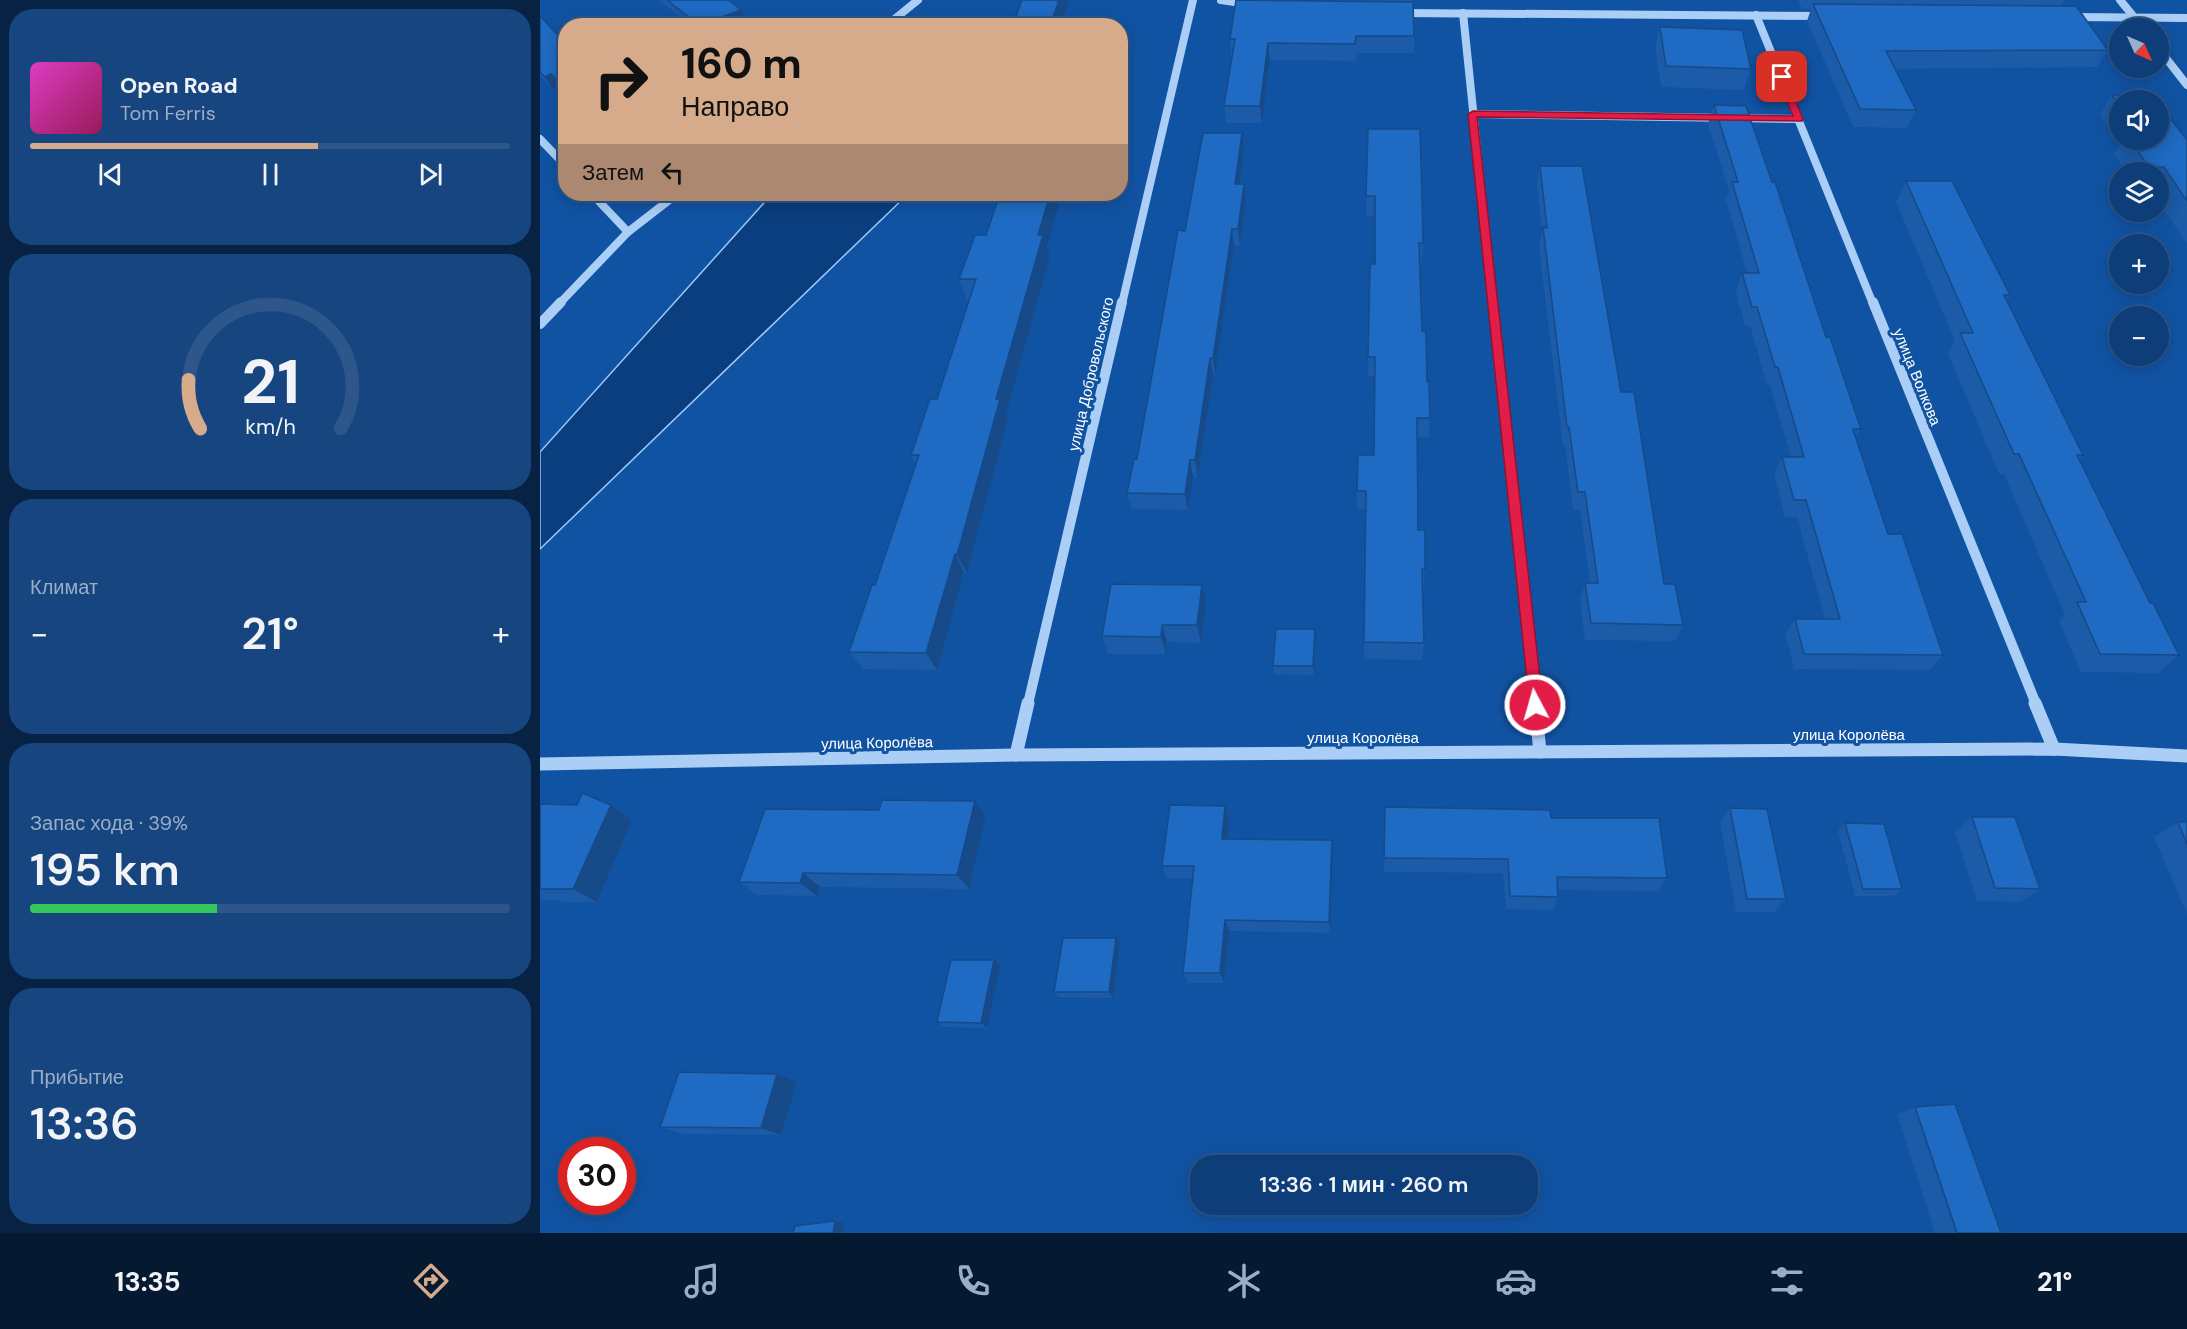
<!DOCTYPE html>
<html lang="ru">
<head>
<meta charset="utf-8">
<style>
	:root { --surface:#0d3e7a; --page:#16457f; --text:#f1f3f6; --muted:#9aaec7; --line:#2d578b; --accent:#d6ab8b }
	body { margin:0; font-family:"DM Sans",sans-serif; background:var(--page); color:var(--text); height:100vh; display:flex; flex-direction:column; font-size:22px; white-space:nowrap }
	* { box-sizing:border-box; margin:0 }
	p { font-size:20px; color:var(--muted) }
	.icon { flex:none; width:33px; height:33px; fill:none; stroke:currentColor; stroke-width:2; stroke-linecap:round; stroke-linejoin:round }
	.map { position:relative; flex:1; overflow:hidden }
	.panel { display:flex; flex-direction:column; gap:9px; padding:9px; background:#072243; width:540px }
	.panel>* { flex:none }
	.guide { position:absolute; left:18px; top:18px; width:570px; height:183px; border-radius:24px; box-shadow:0 3px 15px #0003,0 0 0 2px var(--line); background:#d6ab8b; color:#111; overflow:hidden }
	.needle { width:39px; rotate:135deg }
	.fabs { position:absolute; left:1569px; top:18px; display:grid; gap:12px }
	.fabs a { display:grid; place-items:center; width:60px; height:60px; border-radius:50%; background:var(--surface); box-shadow:0 3px 15px #0003,0 0 0 2px var(--line); font-size:30px }
	.speed { position:absolute; left:18px; top:1137px; display:flex; gap:12px; font-size:30px; font-weight:700; text-align:center }
	.speed>* { display:grid; place-content:center; width:78px; height:78px; border-radius:50%; background:var(--surface); box-shadow:0 3px 15px #0003,0 0 0 2px var(--line); line-height:1 }
	.speed .limit { border:9px solid #d22; background:#fff; color:#111 }
	.pin { position:absolute; display:grid; place-items:center; width:51px; height:51px; color:#fff; margin:-26px; border-radius:12px; box-shadow:0 3px 9px #0006 }
	.me { position:absolute; width:66px; margin:-33px; rotate:354deg; stroke-linejoin:round; filter:drop-shadow(0 0 4px #0008) }
	.turn { display:flex; align-items:center; gap:21px; height:126px; padding:0 24px; font-size:27px }
	.turn .icon { width:78px; height:78px; stroke-width:2.5 }
	.turn b { display:block; font-size:42px; line-height:51px }
	.then { display:flex; align-items:center; height:57px; padding:0 24px; background:#0003; gap:12px; font-size:22px }
	.big { font-size:45px; font-weight:600; line-height:1.1 }
	.panel .widget { flex:1; display:flex; flex-direction:column; justify-content:center; gap:9px; min-width:0; padding:0 21px; border-radius:24px; background:var(--page) }
	.panel .dial { align-items:center; gap:0 }
	.dial svg { height:156px; overflow:visible; fill:none; stroke:var(--line); stroke-width:7; stroke-linecap:round; text-anchor:middle }
	.dial text { fill:var(--text); stroke:none }
	.song { display:flex; align-items:center; gap:18px }
	.cover { width:72px; height:72px; border-radius:9px; background:linear-gradient(135deg,hsl(310 70% 55%),hsl(330 70% 35%)) }
	.played { height:6px; border-radius:3px; background:linear-gradient(90deg,var(--accent) 60%,var(--line) 60%) }
	.keys { display:flex; justify-content:space-around; direction:ltr }
	.heat { display:flex; justify-content:space-between; align-items:center; font-size:33px; direction:ltr }
	.charge { height:9px; border-radius:4px; background:linear-gradient(90deg,#34c759 39%,var(--line) 0) }
	.trip { position:absolute; left:650px; top:1155px; width:348px; height:60px; border-radius:24px; background:var(--surface); box-shadow:0 3px 15px #0003,0 0 0 2px var(--line); font-weight:600; line-height:60px; text-align:center }
	.dock { display:flex; height:96px; justify-content:space-around; align-items:center; background:#051931; color:var(--muted) }
	.dock .icon { width:42px; height:42px }
	.dock .selected { color:var(--accent) }
	.dock b { font-size:27px; color:var(--text) }
	main { display:flex; flex:1; min-height:0 }
	.map>svg:first-child { display:block }
</style>
</head>
<body>
<main>
<section class="panel">
<div class="widget">
<div class="song"><i class="cover"></i><div><b>Open Road</b><p>Tom Ferris</p></div></div>
<div class="played"></div>
<div class="keys"><svg class="icon" aria-label="previous" viewBox="0 0 24 24"><path d="M18 5L8 12l10 7zM5 5v14"/></svg><svg class="icon" aria-label="pause" viewBox="0 0 24 24"><path d="M8 5v14M16 5v14"/></svg><svg class="icon" aria-label="next" viewBox="0 0 24 24"><path d="M6 5l10 7-10 7zM19 5v14"/></svg></div>
</div>
<div class="widget dial"><svg viewBox="0 0 100 80">
<path d="M14 69A42 42 0 1 1 86 69"/>
<path d="M14 69A42 42 0 0 1 8 44" stroke="#d6ab8b"/>
<text x="50" y="56" font-size="32" font-weight="700">21</text>
<text x="50" y="72" font-size="11">km/h</text>
</svg></div>
<div class="widget"><p>Климат</p>
<div class="heat"><a>−</a><b class="big">21°</b><a>+</a></div>
</div>
<div class="widget"><p>Запас хода · 39%</p><b class="big">195 km</b><div class="charge"></div></div>
<div class="widget"><p>Прибытие</p><b class="big">13:36</b></div>
</section>
<div class="map">
<svg width="1647" height="1233" viewBox="0 0 1647 1233">
	<rect width="100%" height="100%" fill="#1153a3"/>
	<!-- water -->
	<polygon fill="#0a3e7f" stroke="#9dc9f9" stroke-width="1.5" points="232,194 368,194 0,549 0,452"/>
	<g fill="none" stroke-linecap="round" stroke-linejoin="round">
		<!-- minor-far2 -->
		<g stroke="#abcef6" stroke-width="8">
			<polyline points="681,0 708,4"/>
			<polyline points="1580,0 1603,28"/>
			<polyline points="861,13 1283,16"/>
			<polyline points="923,13 953,304"/>
			<polyline points="1216,15 1333,304"/>
			<polyline points="1533,17 1647,18"/>
			<polyline points="346,26 378,0"/>
			<polyline points="1618,48 1647,85"/>
			<polyline points="933,114 1258,119"/>
			<polyline points="0,139 26,166"/>
			<polyline points="52,194 88,232"/>
			<polyline points="19,304 88,232 137,194"/>
			<polyline points="582,304 653,0"/>
		</g>
		<!-- minor-far1 -->
		<g stroke="#abcef6" stroke-width="10">
			<polyline points="953,302 995,704"/>
			<polyline points="1333,302 1496,704"/>
			<polyline points="0,324 21,302"/>
			<polyline points="488,704 582,302"/>
		</g>
		<!-- minor -->
		<g stroke="#abcef6" stroke-width="13">
			<polyline points="995,703 1000,752"/>
			<polyline points="1495,703 1514,749"/>
			<polyline points="476,755 488,703"/>
			<polyline points="0,764 476,755 1514,749 1647,756"/>
		</g>
	</g>
	<!-- wall -->
	<g fill="#1b5ba7">
		<polygon points="119,0 189,0 206,20 192,26 152,26"/>
		<polygon points="696,0 873,0 874,36 874,53 816,53 816,61 730,60 722,123 686,123 684,106 692,56 691,56 690,39"/>
		<polygon points="1258,0 1524,0 1522,5 1568,50 1557,67 1355,69 1376,110 1367,128 1313,127 1267,21 1271,9 1262,9"/>
		<polygon points="0,16 17,34 26,37 26,93 19,87 13,89 0,76"/>
		<polygon points="1120,27 1211,69 1204,90 1121,87 1115,47"/>
		<polygon points="1572,95 1580,100 1580,140 1647,140 1647,244 1618,201 1618,172 1586,172 1574,154 1580,145 1560,115"/>
		<polygon points="1174,105 1286,337 1321,429 1316,437 1348,534 1403,655 1390,670 1254,669 1245,634 1255,619 1285,619 1257,517 1245,517 1234,475 1242,457 1251,457 1230,385 1227,385 1210,326 1205,326 1196,292 1202,273 1207,273 1186,200 1189,191 1168,124"/>
		<polygon points="828,129 883,243 882,263 880,262 882,331 890,418 889,437 877,437 878,530 885,569 884,586 882,586 884,643 882,660 824,659 826,509 817,509 817,491 834,455 835,376 828,376 830,264 835,264 835,216 826,216"/>
		<polygon points="704,151 699,184 704,184 706,201 700,246 694,246 675,375 673,375 658,477 653,477 648,510 592,509 587,493 597,459 645,231"/>
		<polygon points="1000,166 1081,392 1124,584 1143,625 1135,641 1045,640 1040,600 1045,583 1050,583 1040,510 1033,510 1025,446 1023,446 999,247 1002,231 997,186"/>
		<polygon points="1366,181 1470,295 1467,300 1543,455 1539,459 1610,603 1639,655 1618,673 1541,672 1519,621 1525,615 1464,474 1459,474 1408,354 1415,341 1356,202"/>
		<polygon points="460,194 522,194 507,247 510,256 466,414 468,419 427,573 424,573 397,670 323,669 309,652 335,585 376,464 371,455 397,399 430,300 427,300 419,279 446,235"/>
		<polygon points="662,585 666,603 661,643 627,642 626,654 568,654 562,636"/>
		<polygon points="776,638 774,675 734,674 733,666"/>
		<polygon points="0,804 71,805 92,820 57,902 22,902 18,900 0,900"/>
		<polygon points="685,806 689,819 687,839 792,840 793,853 790,933 689,931 684,983 648,983 643,973 653,878 627,878 622,866"/>
		<polygon points="845,807 1011,818 1127,878 1118,891 1018,890 1018,897 1013,910 966,909 963,873 844,872"/>
		<polygon points="1190,808 1246,899 1234,912 1196,912 1180,823"/>
		<polygon points="339,810 446,816 429,889 280,887 277,896 217,895 199,882"/>
		<polygon points="1432,817 1500,889 1480,902 1437,901 1415,832"/>
		<polygon points="1638,822 1647,822 1647,914 1614,837"/>
		<polygon points="1305,823 1362,889 1354,896 1315,896 1298,831"/>
		<polygon points="580,944 573,998 519,997 514,992"/>
		<polygon points="460,966 447,1028 404,1027 397,1022"/>
		<polygon points="257,1082 241,1135 143,1134 120,1127"/>
		<polygon points="1375,1107 1461,1233 1395,1233 1357,1114"/>
	</g>
	<!-- shaded-wall -->
	<g fill="#164a88">
		<polygon points="519,0 529,0 520,26 510,26"/>
		<polygon points="201,10 206,20 192,26 159,25"/>
		<polygon points="728,43 730,60 722,123 720,106"/>
		<polygon points="11,74 19,87 13,89 5,77"/>
		<polygon points="702,133 704,151 697,201 695,184"/>
		<polygon points="704,184 706,201 700,246 698,229"/>
		<polygon points="510,194 522,194 507,247 510,256 466,414 468,419 427,573 417,555 498,235"/>
		<polygon points="692,229 694,246 675,375 673,358"/>
		<polygon points="670,358 673,375 658,477 655,460"/>
		<polygon points="650,460 653,477 648,510 645,494"/>
		<polygon points="415,554 424,573 397,670 386,653"/>
		<polygon points="662,585 666,603 661,643 657,625"/>
		<polygon points="622,625 627,642 626,654 621,637"/>
		<polygon points="775,629 776,638 774,675 773,666"/>
		<polygon points="435,801 446,816 429,889 417,875"/>
		<polygon points="71,805 92,820 57,902 33,889"/>
		<polygon points="685,806 689,819 686,851 682,839"/>
		<polygon points="792,840 793,853 790,933 789,922"/>
		<polygon points="263,873 280,887 277,896 260,883"/>
		<polygon points="685,920 689,931 684,983 680,973"/>
		<polygon points="576,938 580,944 573,998 569,992"/>
		<polygon points="454,960 460,966 447,1028 441,1023"/>
		<polygon points="237,1074 257,1082 241,1135 221,1128"/>
		<polygon points="295,1221 304,1223 303,1233 293,1233"/>
	</g>
	<!-- building -->
	<g fill="#1f6ac2" stroke="#164a88" stroke-width="1.5">
		<polygon points="127,0 189,0 201,10 159,25"/>
		<polygon points="482,0 519,0 510,26 472,26"/>
		<polygon points="696,0 873,2 874,36 816,36 815,44 728,43 720,106 684,106 695,39 690,39"/>
		<polygon points="1273,4 1536,6 1568,50 1346,51 1376,110 1320,109"/>
		<polygon points="0,16 17,34 21,32 26,37 26,89 11,74 5,77 0,72"/>
		<polygon points="1120,27 1202,30 1211,69 1126,66"/>
		<polygon points="1572,95 1613,96 1617,100 1580,100 1580,106"/>
		<polygon points="1618,103 1647,140 1647,201 1624,167 1609,167 1590,140 1618,140"/>
		<polygon points="1174,105 1206,106 1232,182 1235,182 1286,337 1290,337 1321,429 1313,429 1348,534 1362,534 1403,655 1264,654 1255,619 1300,619 1266,500 1254,500 1242,457 1264,457 1238,367 1235,367 1217,307 1212,307 1202,273 1219,273 1192,182 1198,182"/>
		<polygon points="828,129 880,129 882,196 883,243 879,243 882,331 886,332 887,382 889,382 890,418 877,418 878,530 885,530 885,569 882,569 884,643 824,642 826,491 817,491 818,455 834,455 835,357 828,357 830,264 835,264 835,196 826,196"/>
		<polygon points="663,133 702,133 695,184 704,184 698,229 692,229 673,358 670,358 655,460 650,460 645,494 587,493 594,459 597,459 638,230 645,231"/>
		<polygon points="1000,166 1042,166 1081,392 1094,392 1124,584 1135,584 1143,625 1051,623 1045,583 1058,583 1045,492 1038,492 1029,427 1027,427 1003,227 1007,228"/>
		<polygon points="1366,181 1412,181 1470,295 1464,295 1543,455 1537,455 1610,603 1613,603 1639,655 1560,654 1537,602 1546,602 1479,454 1474,454 1420,333 1433,333"/>
		<polygon points="460,194 510,194 498,235 503,235 456,399 460,399 417,555 415,554 386,653 309,652 332,585 335,585 379,455 371,455 390,399 397,399 436,279 419,279 435,235 446,235"/>
		<polygon points="571,584 662,585 657,625 622,625 621,637 562,636"/>
		<polygon points="736,629 775,629 773,666 733,666"/>
		<polygon points="42,793 71,805 33,889 0,889 0,804 37,805"/>
		<polygon points="342,800 435,801 417,875 263,873 260,883 199,882 225,809 339,810"/>
		<polygon points="630,805 685,806 682,839 792,840 789,922 685,920 680,973 643,973 654,866 622,866"/>
		<polygon points="845,807 1010,810 1011,818 1119,818 1127,878 1017,877 1018,897 970,896 968,859 844,858"/>
		<polygon points="1190,808 1227,809 1246,899 1207,899"/>
		<polygon points="1432,817 1475,817 1500,889 1455,888"/>
		<polygon points="1638,822 1647,822 1647,844"/>
		<polygon points="1305,823 1344,824 1362,889 1323,889"/>
		<polygon points="523,938 576,938 569,992 514,992"/>
		<polygon points="411,960 454,960 441,1023 397,1022"/>
		<polygon points="139,1072 237,1074 221,1128 120,1127"/>
		<polygon points="1415,1104 1461,1233 1417,1233 1375,1107"/>
		<polygon points="295,1221 293,1233 253,1233 255,1226"/>
	</g>
	<!-- route -->
	<polygon fill="#e11d48" stroke="#92132f" stroke-width="1.5" points="1242,75 1246,77 1263,119 1262,121 937,117 1003,705 1000,709 995,711 990,709 928,114 933,111 1253,116 1237,77"/>
	<g text-anchor="middle" dominant-baseline="central" stroke-width="6" stroke-linejoin="round" paint-order="stroke">
		<!-- street labels -->
		<g font-size="15" fill="#fff" stroke="#1153a3">
			<text transform="translate(551 374) rotate(-77)">улица Добровольского</text>
			<text transform="translate(1377 377) rotate(68)">улица Волкова</text>
			<text x="1309" y="735">улица Королёва</text>
			<text x="823" y="738">улица Королёва</text>
			<text transform="translate(337 743) rotate(-1)">улица Королёва</text>
		</g>
	</g>
</svg>
<div class="fabs">
<a><svg class="needle" viewBox="-14 -14 28 28"><path d="M0-13l5 13h-10z" fill="#e53935"/><path d="M0 13l5-13h-10z" fill="#9aaec7"/></svg></a>
<a><svg class="icon" aria-label="sound" viewBox="0 0 24 24"><path d="M4 9h4l5-4v14l-5-4H4zM17 9q2 3 0 6"/></svg></a>
<a><svg class="icon" aria-label="layers" viewBox="0 0 24 24"><path d="M12 4l9 5-9 5-9-5zM3 14l9 5 9-5"/></svg></a>
<a>+</a>
<a>−</a>
</div>
<div class="speed"><div class="limit">30</div></div>
<div class="pin" style="left:1242px;top:77px;background:#d93025"><svg class="icon" aria-label="arrive" viewBox="0 0 24 24"><path d="M6 21V4h12l-3 4 3 4H6"/></svg></div>
<svg class="me" style="left:995px;top:705px" viewBox="-20 -20 40 40"><circle r="17" fill="#e11d48" stroke="#fff" stroke-width="3"/><path d="M0-11L8 9 0 5-8 9z" fill="#fff"/></svg>
<div class="trip">13:36 · 1 мин · 260 m</div>
<div class="guide">
<div class="turn"><svg class="icon" aria-label="right" viewBox="0 0 24 24"><path d="M7 20v-9h11M14 6l5 5-5 5"/></svg><div><b>160 m</b>Направо</div></div>
<div class="then">Затем<svg class="icon" aria-label="left" viewBox="0 0 24 24"><path d="M17 20v-9H6M10 6l-5 5 5 5"/></svg></div>
</div>
</div>
</main>
<nav class="dock">
<b>13:35</b>
<svg class="icon selected" aria-label="directions" viewBox="0 0 24 24"><path d="M12 3l9 9-9 9-9-9zM9 14v-3h6M13 9l2 2-2 2"/></svg>
<svg class="icon" aria-label="music" viewBox="0 0 24 24"><path d="M9 18V5l10-2v13"/><circle cx="6" cy="18" r="3"/><circle cx="16" cy="16" r="3"/></svg>
<svg class="icon" aria-label="phone" viewBox="0 0 24 24"><path d="M5 4h4l2 5-3 2q2 4 5 5l2-3 5 2v4C11 20 4 13 5 4z"/></svg>
<svg class="icon" aria-label="climate" viewBox="0 0 24 24"><path d="M12 3v18M4 7l16 10M4 17L20 7"/></svg>
<svg class="icon" aria-label="car" viewBox="0 0 24 24"><path d="M5 17H2v-5l4-1 3-4h7l3 4 3 1v5h-3M9 17h6M6 11h13"/><circle cx="7" cy="17" r="2"/><circle cx="17" cy="17" r="2"/></svg>
<svg class="icon" aria-label="filters" viewBox="0 0 24 24"><path d="M4 7h16M4 17h16"/><circle cx="9" cy="7" r="2"/><circle cx="15" cy="17" r="2"/></svg>
<b>21°</b>
</nav>
</body>
</html>
